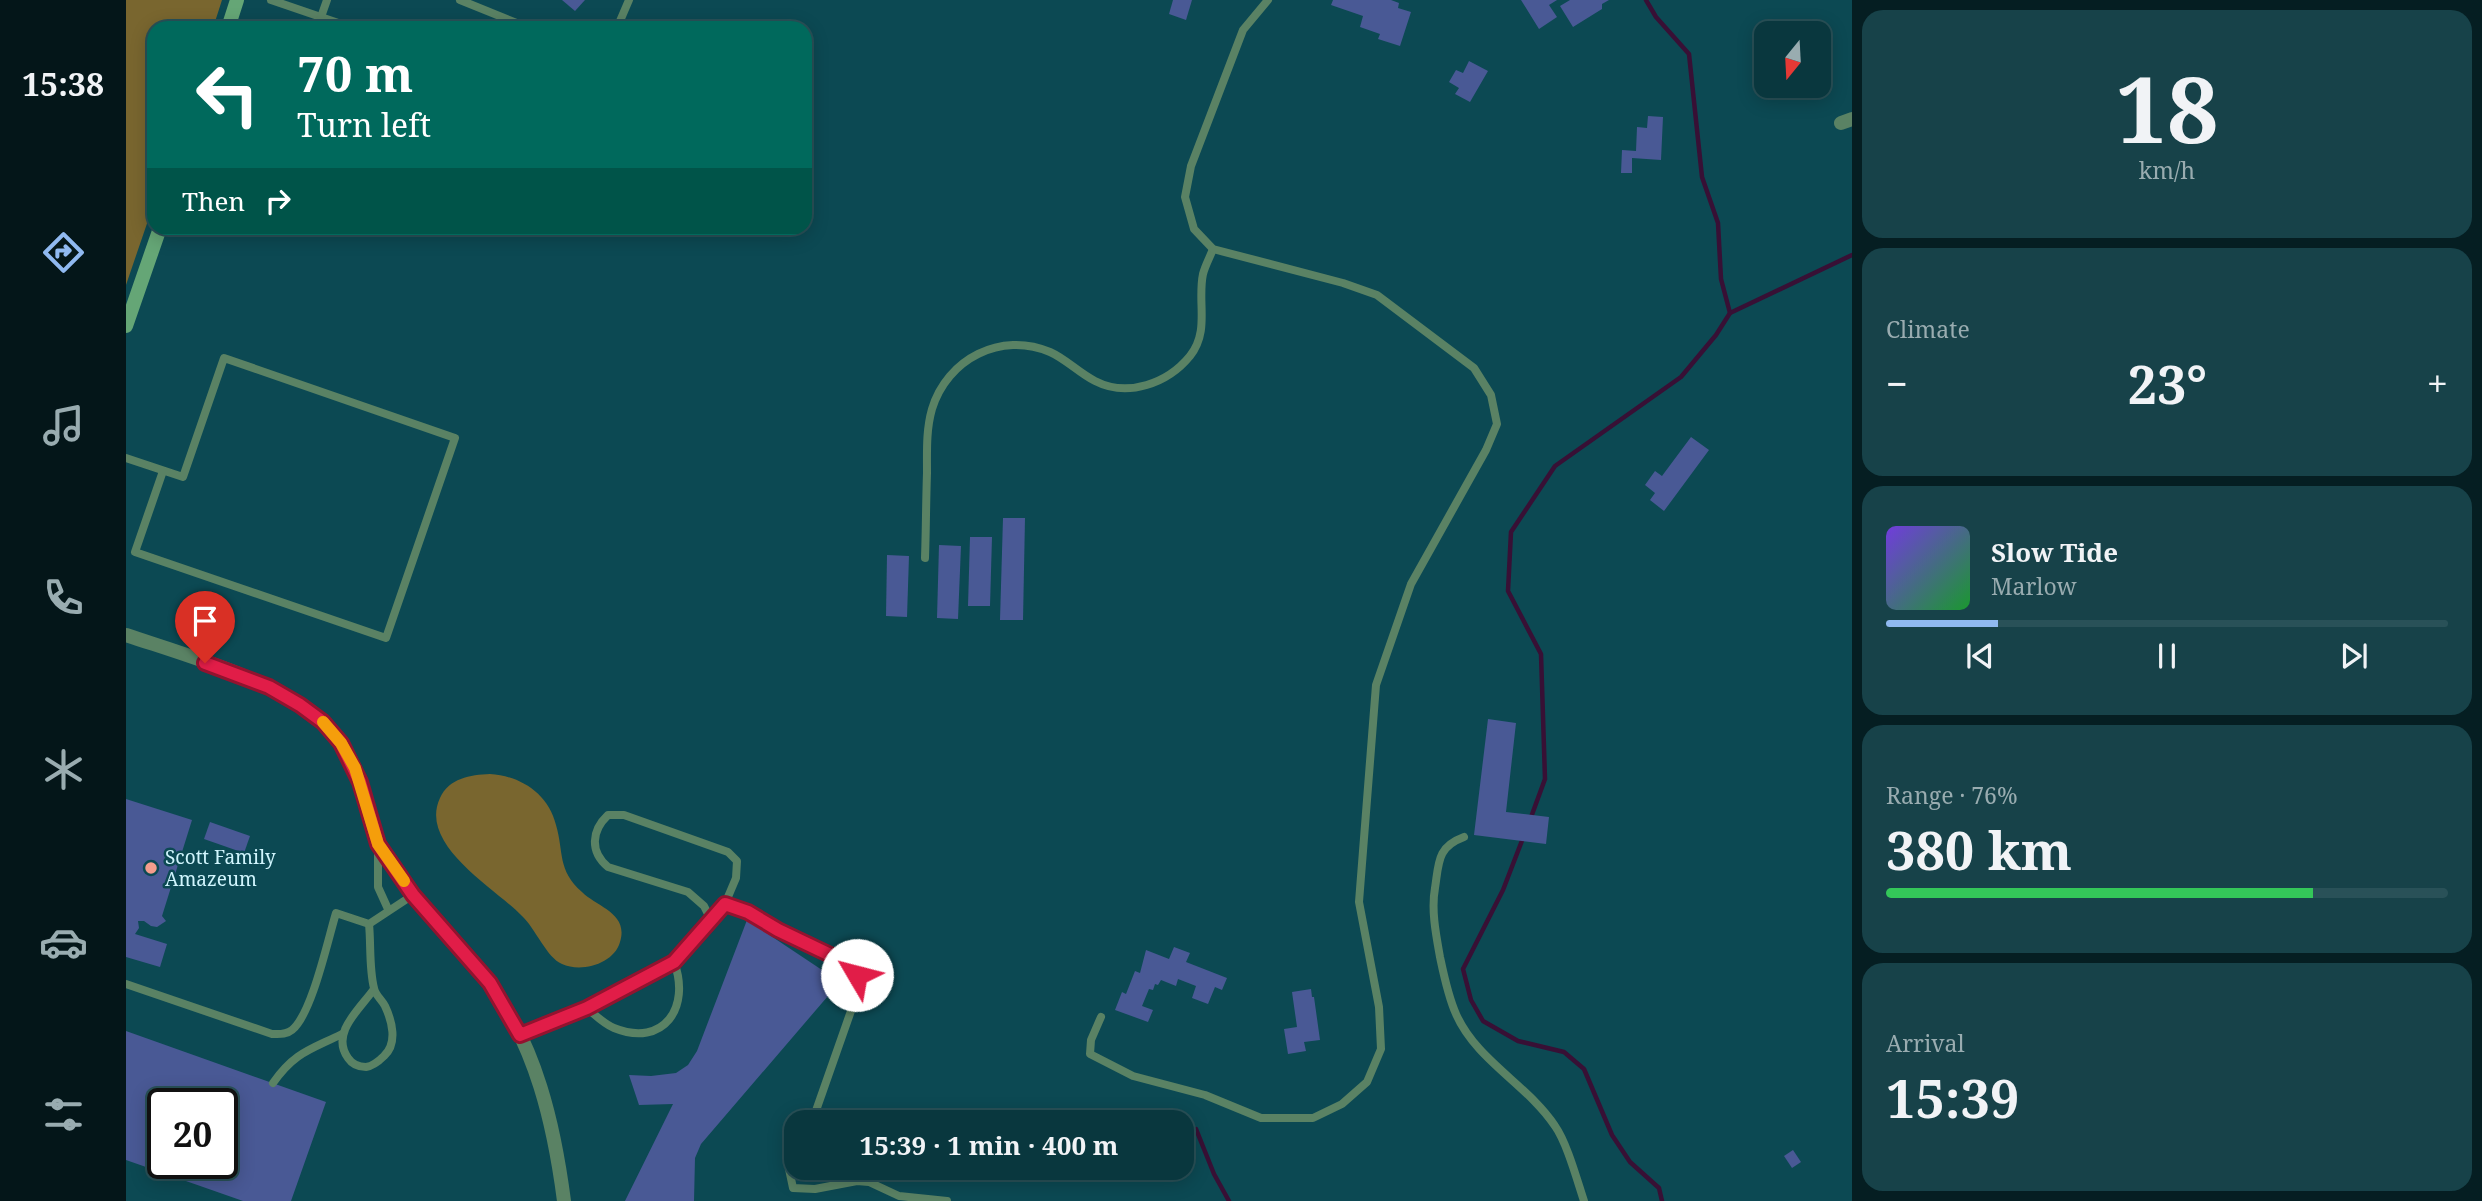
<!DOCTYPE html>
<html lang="en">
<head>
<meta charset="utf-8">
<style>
	:root { --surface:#09373e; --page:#174249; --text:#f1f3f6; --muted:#99acb0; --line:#295158; --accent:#90b9f0 }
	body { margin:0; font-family:"Noto Serif",serif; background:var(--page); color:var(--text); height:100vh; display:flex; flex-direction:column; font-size:26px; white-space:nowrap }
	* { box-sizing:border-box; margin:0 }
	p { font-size:23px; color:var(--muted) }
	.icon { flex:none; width:38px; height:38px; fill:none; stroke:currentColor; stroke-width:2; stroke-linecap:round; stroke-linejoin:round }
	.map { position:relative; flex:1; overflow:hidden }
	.details { display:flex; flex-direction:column; gap:10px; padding:10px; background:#051e22; width:630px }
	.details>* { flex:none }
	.top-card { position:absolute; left:21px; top:21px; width:665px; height:214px; border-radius:21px; box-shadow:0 4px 18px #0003,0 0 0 2px var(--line); background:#00695c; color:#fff; overflow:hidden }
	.needle { width:46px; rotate:198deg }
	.fabs { position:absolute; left:1628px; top:21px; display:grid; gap:14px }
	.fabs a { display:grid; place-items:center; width:77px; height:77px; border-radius:14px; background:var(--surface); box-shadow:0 4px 18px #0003,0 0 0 2px var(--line); font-size:35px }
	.speed { position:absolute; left:21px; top:1088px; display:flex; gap:14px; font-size:35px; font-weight:700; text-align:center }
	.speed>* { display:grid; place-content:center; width:91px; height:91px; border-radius:50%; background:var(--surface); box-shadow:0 4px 18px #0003,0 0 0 2px var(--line); line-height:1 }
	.speed .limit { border:4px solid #111; border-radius:10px; background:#fff; color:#111 }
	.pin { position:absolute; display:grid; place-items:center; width:60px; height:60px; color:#fff; margin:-72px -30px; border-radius:50% 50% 50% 0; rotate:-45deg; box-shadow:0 0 7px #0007 }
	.pin .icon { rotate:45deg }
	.me { position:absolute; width:77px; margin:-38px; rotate:307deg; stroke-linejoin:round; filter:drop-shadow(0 0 5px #0008) }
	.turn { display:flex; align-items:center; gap:24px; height:147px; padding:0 35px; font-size:32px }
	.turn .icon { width:91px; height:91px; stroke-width:2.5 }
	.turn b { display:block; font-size:49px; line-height:60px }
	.then { display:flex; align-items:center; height:66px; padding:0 35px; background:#0003; gap:14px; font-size:26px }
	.big { font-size:52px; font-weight:700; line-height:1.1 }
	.details .widget { flex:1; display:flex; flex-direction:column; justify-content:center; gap:10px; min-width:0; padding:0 24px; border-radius:21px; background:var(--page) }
	.details .dial { align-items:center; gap:0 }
	.dial b { font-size:91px; line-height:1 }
	.song { display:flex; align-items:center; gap:21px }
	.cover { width:84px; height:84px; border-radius:10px; background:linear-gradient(135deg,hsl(260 70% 55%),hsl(130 70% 35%)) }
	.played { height:7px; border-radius:4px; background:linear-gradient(90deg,var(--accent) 20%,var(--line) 20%) }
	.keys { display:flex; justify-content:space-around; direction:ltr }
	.heat { display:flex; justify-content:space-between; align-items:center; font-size:38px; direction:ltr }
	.charge { height:10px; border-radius:5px; background:linear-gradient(90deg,#34c759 76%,var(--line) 0) }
	.trip { position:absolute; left:658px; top:1110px; width:410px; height:70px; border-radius:21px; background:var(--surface); box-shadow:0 4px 18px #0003,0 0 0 2px var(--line); font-weight:700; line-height:70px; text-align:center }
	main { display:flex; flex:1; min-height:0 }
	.tabs { display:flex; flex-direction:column; width:126px; justify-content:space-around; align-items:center; background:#041619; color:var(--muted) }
	.tabs .icon { width:49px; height:49px }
	.tabs .selected { color:var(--accent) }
	.tabs b { font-size:32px; color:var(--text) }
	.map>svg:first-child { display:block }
</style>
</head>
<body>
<main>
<nav class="tabs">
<b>15:38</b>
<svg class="icon selected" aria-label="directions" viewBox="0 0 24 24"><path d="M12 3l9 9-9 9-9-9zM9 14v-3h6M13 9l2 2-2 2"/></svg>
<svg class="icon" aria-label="music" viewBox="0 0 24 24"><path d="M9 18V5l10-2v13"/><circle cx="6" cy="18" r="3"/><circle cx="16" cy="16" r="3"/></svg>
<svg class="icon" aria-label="phone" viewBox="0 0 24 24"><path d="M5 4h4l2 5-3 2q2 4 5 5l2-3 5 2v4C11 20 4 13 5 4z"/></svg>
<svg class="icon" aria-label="climate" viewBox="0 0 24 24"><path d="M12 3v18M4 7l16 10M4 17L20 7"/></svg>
<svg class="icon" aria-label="car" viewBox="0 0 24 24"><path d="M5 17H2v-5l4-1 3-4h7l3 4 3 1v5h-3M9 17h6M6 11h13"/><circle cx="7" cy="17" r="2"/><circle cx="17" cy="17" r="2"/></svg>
<svg class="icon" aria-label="filters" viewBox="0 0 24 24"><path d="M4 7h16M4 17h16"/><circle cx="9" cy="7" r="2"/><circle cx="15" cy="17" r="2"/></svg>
</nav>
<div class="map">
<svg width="1726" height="1201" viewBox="0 0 1726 1201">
	<rect width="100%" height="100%" fill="#0c4953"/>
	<!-- green -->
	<g fill="#79662f">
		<polygon points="0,0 96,0 87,28 28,28 28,203 0,285"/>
		<path d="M 364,774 C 394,776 422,793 430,825 C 438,852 431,870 456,892 C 471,907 503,913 494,942 C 488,964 455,973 436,964 C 421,958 409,928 396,916 C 369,888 292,845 314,798 C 323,778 344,775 364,774 Z"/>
	</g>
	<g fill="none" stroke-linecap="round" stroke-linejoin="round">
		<!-- stream -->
		<g stroke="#381035" stroke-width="4.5">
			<polyline points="1520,0 1530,17 1563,54 1576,177 1592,223 1595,279 1604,313"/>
			<polyline points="1404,820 1419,779 1415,654 1382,591 1385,532 1429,466 1555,377 1590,335 1604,313 1726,255"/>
			<polyline points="1397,838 1377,890 1337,969 1345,1000 1357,1021 1392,1041 1438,1052 1458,1069 1486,1135 1504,1162 1533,1188 1536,1201"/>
			<polyline points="1070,1129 1088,1174 1103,1201"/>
		</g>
	</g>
	<!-- building -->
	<g fill="#495995" fill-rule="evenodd">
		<polygon points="436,0 459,0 449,11"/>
		<polygon points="1047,0 1066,0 1060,20 1043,14"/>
		<polygon points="1207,0 1265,0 1273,3 1272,8 1285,12 1274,46 1252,39 1254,34 1234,27 1237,16 1205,5"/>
		<polygon points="1395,0 1431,0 1423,5 1431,17 1413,29"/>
		<polygon points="1444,0 1483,0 1476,4 1476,9 1447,27 1434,6"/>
		<polygon points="1343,61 1362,71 1344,102 1329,94 1333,88 1323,82 1330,70 1337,73"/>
		<polygon points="1522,116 1537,117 1535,160 1506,158 1506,173 1495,173 1496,150 1510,151 1511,127 1521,128"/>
		<polygon points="1565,437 1583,450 1538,511 1524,500 1529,493 1519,485 1529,471 1536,476"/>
		<polygon points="877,518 899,518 897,620 874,620"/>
		<polygon points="844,537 866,537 864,606 842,606"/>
		<polygon points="813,545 835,546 832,619 811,618"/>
		<polygon points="761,555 783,556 781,617 760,616"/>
		<polygon points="1362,719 1390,723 1380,812 1423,817 1420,844 1348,835"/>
		<polygon points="0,799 66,820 36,916 40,921 31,927 25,926 18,921 12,921 13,928 9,934 41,944 34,967 0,957"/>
		<polygon points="84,822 124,836 118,853 78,839"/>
		<polygon points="621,920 714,982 575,1144 569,1158 568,1201 499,1201 547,1104 513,1105 503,1075 525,1076 550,1073 562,1065 571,1051"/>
		<polygon points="1048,947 1064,953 1060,962 1101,978 1096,990 1089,987 1082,1004 1066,998 1070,986 1052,979 1050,986 1035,980 1032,985 1029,984 1027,990 1023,989 1016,1006 1027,1010 1022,1022 989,1010 996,992 1000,994 1009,971 1014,973 1020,950 1043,959"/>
		<polygon points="1185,989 1186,997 1188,997 1194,1040 1178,1042 1180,1051 1162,1054 1158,1029 1171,1027 1166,992"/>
		<path d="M 0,1031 L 200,1102 L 165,1201 L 117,1201 L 0,1160 ZM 37,1104 L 96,1104 L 96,1164 L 37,1164 Z"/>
		<polygon points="1667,1150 1675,1162 1666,1168 1658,1156"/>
	</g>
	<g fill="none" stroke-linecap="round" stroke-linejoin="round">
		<!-- lane -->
		<g stroke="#5a8264" stroke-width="8">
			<polyline points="145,0 227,28"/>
			<polyline points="334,0 403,28"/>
			<polyline points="195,17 201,0"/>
			<polyline points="491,28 503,0"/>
			<polyline points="0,458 57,477 98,358 329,438 260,638 9,552 37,471"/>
			<path d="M 799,558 C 800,529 800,501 801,473 C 801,451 800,430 806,409 C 821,359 875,331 924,352 C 940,359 953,373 969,381 C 1002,398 1042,383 1064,356 C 1084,331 1071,302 1077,274 C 1079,266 1084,257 1087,249"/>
			<path d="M 1338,837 C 1311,847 1313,862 1309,888 C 1305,910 1310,935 1314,957 C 1318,976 1322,996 1330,1014 C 1350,1060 1402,1085 1429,1126 C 1441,1143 1451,1180 1458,1201"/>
			<polyline points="252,848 252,887 262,909"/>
			<polyline points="599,904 622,912 652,930 721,963 731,975 732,991 686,1122"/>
			<path d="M 243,924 C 245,943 243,969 248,988 C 249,995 256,1000 259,1006 C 266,1021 272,1043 258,1056 C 253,1061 247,1066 240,1067 C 233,1067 226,1064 222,1058 C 204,1033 234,1009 248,989"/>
			<path d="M 548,962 L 599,904 L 610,878 L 611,861 L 602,852 L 498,815 L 482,815 C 465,831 464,852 482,867 L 562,892 L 578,906 L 585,920"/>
			<path d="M 0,984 L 146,1034 C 153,1034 160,1035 166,1030 C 186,1014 202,939 210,913 L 243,924 L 287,895"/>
			<polyline points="975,1017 965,1040 964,1054 1007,1076 1079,1095 1135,1118 1187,1118 1216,1104 1241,1082 1255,1049 1253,1007 1233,902 1250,685 1285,584 1360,450 1371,424 1365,395 1348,368 1251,295 1217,283 1087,249 1068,229 1059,197 1065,166 1117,30 1142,0"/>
			<path d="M 394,1035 L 461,1008 C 469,1015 478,1024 488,1028 C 538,1048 565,1007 548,962 L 461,1008"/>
			<path d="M 147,1083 C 169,1052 184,1050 216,1034"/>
			<polyline points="670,1154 663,1169 667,1188 689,1189 731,1181 743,1182 773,1196 821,1201"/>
		</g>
		<!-- street -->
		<g stroke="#5a8264" stroke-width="14">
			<polyline points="1715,123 1726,119"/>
			<path d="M 0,635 C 56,654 156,682 198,722 C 221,745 234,775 242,806 C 245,819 247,835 254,846 C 283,897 328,936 363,983 C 410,1046 428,1124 438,1201"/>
		</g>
		<!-- secondary -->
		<g stroke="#65a676" stroke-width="14">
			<polyline points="102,28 111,0"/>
			<polyline points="0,326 34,228"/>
		</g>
	</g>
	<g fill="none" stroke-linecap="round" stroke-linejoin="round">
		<defs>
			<polyline id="route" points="79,663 143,687 174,705 197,722 215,743 234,782 252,844 287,895 364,983 394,1035 461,1008 548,962 599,904 622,912 652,930 721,963 731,975"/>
		</defs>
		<!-- route casing -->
		<use href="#route" stroke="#92132f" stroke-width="18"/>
		<!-- route -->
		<use href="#route" stroke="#e11d48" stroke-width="12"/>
		<!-- slow -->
		<polyline stroke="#f59e0b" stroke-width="12" points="197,722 215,743 229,768 252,844 278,881"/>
	</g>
	<!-- markers -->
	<circle fill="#f49d8d" stroke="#0c4953" stroke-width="2.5" cx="25" cy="868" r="7"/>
	<g text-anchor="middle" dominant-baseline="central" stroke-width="5" stroke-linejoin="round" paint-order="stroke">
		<!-- poi labels -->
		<g font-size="19" fill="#d0f5fd" stroke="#0c4953" text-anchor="start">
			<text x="39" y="857">Scott Family<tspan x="39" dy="22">Amazeum</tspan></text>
		</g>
	</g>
</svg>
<div class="fabs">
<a><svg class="needle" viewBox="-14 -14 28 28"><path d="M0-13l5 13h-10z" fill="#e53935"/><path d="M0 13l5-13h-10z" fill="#99acb0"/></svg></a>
</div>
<div class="speed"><div class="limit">20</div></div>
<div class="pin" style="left:79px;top:663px;background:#d93025"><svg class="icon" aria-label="arrive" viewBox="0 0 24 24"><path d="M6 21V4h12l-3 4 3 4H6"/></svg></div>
<svg class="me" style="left:731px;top:975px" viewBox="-20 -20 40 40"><circle r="19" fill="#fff"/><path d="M0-13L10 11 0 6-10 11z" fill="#e11d48"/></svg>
<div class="trip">15:39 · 1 min · 400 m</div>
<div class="top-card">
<div class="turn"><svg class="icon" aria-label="left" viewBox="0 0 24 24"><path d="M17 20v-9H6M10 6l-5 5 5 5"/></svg><div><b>70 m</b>Turn left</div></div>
<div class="then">Then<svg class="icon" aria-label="right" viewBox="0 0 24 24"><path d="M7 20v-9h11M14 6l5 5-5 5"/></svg></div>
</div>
</div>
<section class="details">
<div class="widget dial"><b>18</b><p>km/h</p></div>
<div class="widget"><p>Climate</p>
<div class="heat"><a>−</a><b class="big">23°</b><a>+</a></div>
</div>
<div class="widget">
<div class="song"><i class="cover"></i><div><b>Slow Tide</b><p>Marlow</p></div></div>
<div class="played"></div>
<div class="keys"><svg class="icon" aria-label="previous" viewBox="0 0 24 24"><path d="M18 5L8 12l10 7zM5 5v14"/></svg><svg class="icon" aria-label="pause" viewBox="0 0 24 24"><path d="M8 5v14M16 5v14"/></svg><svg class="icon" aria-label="next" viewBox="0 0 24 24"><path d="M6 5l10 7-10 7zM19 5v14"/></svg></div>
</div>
<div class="widget"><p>Range · 76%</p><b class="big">380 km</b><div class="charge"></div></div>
<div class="widget"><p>Arrival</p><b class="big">15:39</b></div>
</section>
</main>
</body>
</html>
